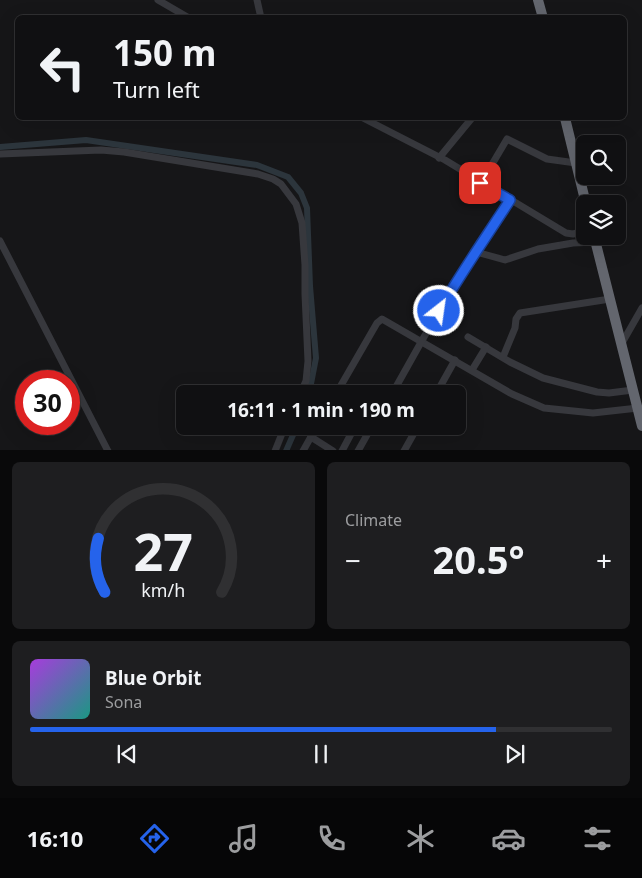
<!DOCTYPE html>
<html lang="en">
<head>
<meta charset="utf-8">
<style>
	:root { --surface:#101012; --page:#1e1e20; --text:#f1f3f6; --muted:#9c9d9f; --line:#303032; --accent:#2563eb }
	body { margin:0; font-family:"Noto Sans",sans-serif; background:var(--page); color:var(--text); height:100vh; display:flex; flex-direction:column; font-size:19px; white-space:nowrap }
	* { box-sizing:border-box; margin:0 }
	p { font-size:16px; color:var(--muted) }
	.icon { flex:none; width:28px; height:28px; fill:none; stroke:currentColor; stroke-width:2; stroke-linecap:round; stroke-linejoin:round }
	.map { position:relative; height:450px; overflow:hidden }
	.side { display:flex; flex-direction:column; gap:12px; padding:12px; background:#09090a; flex:1 }
	.side>* { flex:none }
	.guide { position:absolute; left:15px; top:15px; width:612px; height:105px; border-radius:8px; box-shadow:0 5px 20px #0002,0 0 0 1px var(--line); background:#101012; color:var(--text); overflow:hidden }
	.controls { position:absolute; left:576px; top:135px; display:grid; gap:10px }
	.controls a { display:grid; place-items:center; width:50px; height:50px; border-radius:8px; background:var(--surface); box-shadow:0 5px 20px #0002,0 0 0 1px var(--line); font-size:25px }
	.speed { position:absolute; left:15px; top:370px; display:flex; gap:10px; font-size:25px; font-weight:700; text-align:center }
	.speed>* { display:grid; place-content:center; width:65px; height:65px; border-radius:50%; background:var(--surface); box-shadow:0 5px 20px #0002,0 0 0 1px var(--line); line-height:1 }
	.speed .limit { border:8px solid #d22; background:#fff; color:#111 }
	.pin { position:absolute; display:grid; place-items:center; width:42px; height:42px; color:#fff; margin:-21px; border-radius:10px; box-shadow:0 2px 8px #0006 }
	.me { position:absolute; width:55px; margin:-28px; rotate:30deg; stroke-linejoin:round; filter:drop-shadow(0 0 4px #0008) }
	.turn { display:flex; align-items:center; gap:18px; height:105px; padding:0 15px; font-size:22px }
	.turn .icon { width:65px; height:65px; stroke-width:2.5 }
	.turn b { display:block; font-size:35px; line-height:42px }
	.big { font-size:38px; font-weight:700; line-height:1.1 }
	.side .widget { flex:1; display:flex; flex-direction:column; justify-content:center; gap:8px; min-width:0; padding:0 18px; border-radius:8px; background:var(--page) }
	.side .dial { align-items:center; gap:0 }
	.dial svg { height:130px; overflow:visible; fill:none; stroke:var(--line); stroke-width:7; stroke-linecap:round; text-anchor:middle }
	.dial text { fill:var(--text); stroke:none }
	.song { display:flex; align-items:center; gap:15px }
	.cover { width:60px; height:60px; border-radius:8px; background:linear-gradient(135deg,hsl(280 70% 55%),hsl(170 70% 35%)) }
	.played { height:5px; border-radius:2px; background:linear-gradient(90deg,var(--accent) 80%,var(--line) 80%) }
	.keys { display:flex; justify-content:space-around; direction:ltr }
	.heat { display:flex; justify-content:space-between; align-items:center; font-size:28px; direction:ltr }
	.side .tiles { flex:1; display:grid; gap:12px; grid-template-columns:1fr 1fr }
	.widget:last-child { grid-column:span 2 }
	.trip { position:absolute; left:176px; top:385px; width:290px; height:50px; border-radius:8px; background:var(--surface); box-shadow:0 5px 20px #0002,0 0 0 1px var(--line); font-weight:700; line-height:50px; text-align:center }
	.menu { display:flex; height:80px; justify-content:space-around; align-items:center; background:#060607; color:var(--muted) }
	.menu .icon { width:35px; height:35px }
	.menu .on { color:var(--accent) }
	.menu b { font-size:22px; color:var(--text) }
	.map>svg:first-child { display:block }
</style>
</head>
<body>
<div class="map">
<svg width="642" height="451" viewBox="0 0 642 451">
	<rect width="100%" height="100%" fill="#161618"/>
	<g fill="none" stroke-linecap="round" stroke-linejoin="round">
		<!-- canal -->
		<g stroke="#2c353c" stroke-width="6">
			<polyline points="0,147 86,140 257,165 288,177 301,193 307,208 310,286 316,358 309,394"/>
			<polyline points="286,451 297,426"/>
		</g>
		<!-- minor -->
		<g stroke="#37383d" stroke-width="7">
			<polyline points="158,0 189,18"/>
			<polyline points="257,0 261,18"/>
			<polyline points="363,118 445,160 566,233 573,234 585,231"/>
			<polyline points="0,154 101,150 124,152 258,174 273,179 281,184 296,204 302,223 305,265 305,294 308,361 306,381 300,394"/>
			<polyline points="439,158 472,118"/>
			<polyline points="481,183 507,139 547,159 576,163"/>
			<polyline points="0,241 108,451"/>
			<polyline points="476,252 505,260 538,249 573,243 595,242"/>
			<polyline points="468,337 510,362 543,378 597,392 609,393 633,390"/>
			<polyline points="622,343 642,308"/>
			<polyline points="503,357 515,328 516,319 520,313 610,299"/>
			<polyline points="472,370 486,347"/>
			<polyline points="336,394 377,323 382,319 512,394 544,408 593,413 638,408"/>
			<polyline points="392,394 447,296 509,200"/>
			<polyline points="436,394 455,360"/>
			<polyline points="311,437 333,451"/>
			<polyline points="275,451 285,426"/>
			<polyline points="303,451 317,426"/>
			<polyline points="342,451 351,434 358,426"/>
			<polyline points="358,451 372,426"/>
			<polyline points="404,451 418,426"/>
		</g>
		<!-- highway -->
		<g stroke="#63666e" stroke-width="10">
			<polyline points="538,0 543,18"/>
			<polyline points="565,118 586,204"/>
			<polyline points="594,236 642,426"/>
		</g>
	</g>
	<g fill="none" stroke-linecap="round" stroke-linejoin="round">
		<defs>
			<path id="route" d="M 439,311 C 461,273 486,237 510,200 L 480,183"/>
		</defs>
		<!-- route casing -->
		<use href="#route" stroke="#184099" stroke-width="12"/>
		<!-- route -->
		<use href="#route" stroke="#2563eb" stroke-width="9"/>
	</g>
</svg>
<div class="controls">
<a><svg class="icon" aria-label="search" viewBox="0 0 24 24"><circle cx="10" cy="10" r="6"/><path d="M15 15l6 6"/></svg></a>
<a><svg class="icon" aria-label="layers" viewBox="0 0 24 24"><path d="M12 4l9 5-9 5-9-5zM3 14l9 5 9-5"/></svg></a>
</div>
<div class="speed"><div class="limit">30</div></div>
<div class="pin" style="left:480px;top:183px;background:#d93025"><svg class="icon" aria-label="arrive" viewBox="0 0 24 24"><path d="M6 21V4h12l-3 4 3 4H6"/></svg></div>
<svg class="me" style="left:439px;top:311px" viewBox="-20 -20 40 40"><circle r="17" fill="#2563eb" stroke="#fff" stroke-width="3"/><path d="M0-11L8 9 0 5-8 9z" fill="#fff"/></svg>
<div class="trip">16:11 · 1 min · 190 m</div>
<div class="guide">
<div class="turn"><svg class="icon" aria-label="left" viewBox="0 0 24 24"><path d="M17 20v-9H6M10 6l-5 5 5 5"/></svg><div><b>150 m</b>Turn left</div></div>
</div>
</div>
<section class="side">
<div class="tiles">
<div class="widget dial"><svg viewBox="0 0 100 80">
<path d="M14 69A42 42 0 1 1 86 69"/>
<path d="M14 69A42 42 0 0 1 10 36" stroke="#2563eb"/>
<text x="50" y="56" font-size="32" font-weight="700">27</text>
<text x="50" y="72" font-size="11">km/h</text>
</svg></div>
<div class="widget"><p>Climate</p>
<div class="heat"><a>−</a><b class="big">20.5°</b><a>+</a></div>
</div>
<div class="widget">
<div class="song"><i class="cover"></i><div><b>Blue Orbit</b><p>Sona</p></div></div>
<div class="played"></div>
<div class="keys"><svg class="icon" aria-label="previous" viewBox="0 0 24 24"><path d="M18 5L8 12l10 7zM5 5v14"/></svg><svg class="icon" aria-label="pause" viewBox="0 0 24 24"><path d="M8 5v14M16 5v14"/></svg><svg class="icon" aria-label="next" viewBox="0 0 24 24"><path d="M6 5l10 7-10 7zM19 5v14"/></svg></div>
</div>
</div>
</section>
<nav class="menu">
<b>16:10</b>
<svg class="icon on" aria-label="directions" viewBox="0 0 24 24"><path d="M12 3l9 9-9 9-9-9zM9 14v-3h6M13 9l2 2-2 2"/></svg>
<svg class="icon" aria-label="music" viewBox="0 0 24 24"><path d="M9 18V5l10-2v13"/><circle cx="6" cy="18" r="3"/><circle cx="16" cy="16" r="3"/></svg>
<svg class="icon" aria-label="phone" viewBox="0 0 24 24"><path d="M5 4h4l2 5-3 2q2 4 5 5l2-3 5 2v4C11 20 4 13 5 4z"/></svg>
<svg class="icon" aria-label="climate" viewBox="0 0 24 24"><path d="M12 3v18M4 7l16 10M4 17L20 7"/></svg>
<svg class="icon" aria-label="car" viewBox="0 0 24 24"><path d="M5 17H2v-5l4-1 3-4h7l3 4 3 1v5h-3M9 17h6M6 11h13"/><circle cx="7" cy="17" r="2"/><circle cx="17" cy="17" r="2"/></svg>
<svg class="icon" aria-label="filters" viewBox="0 0 24 24"><path d="M4 7h16M4 17h16"/><circle cx="9" cy="7" r="2"/><circle cx="15" cy="17" r="2"/></svg>
</nav>
</body>
</html>
